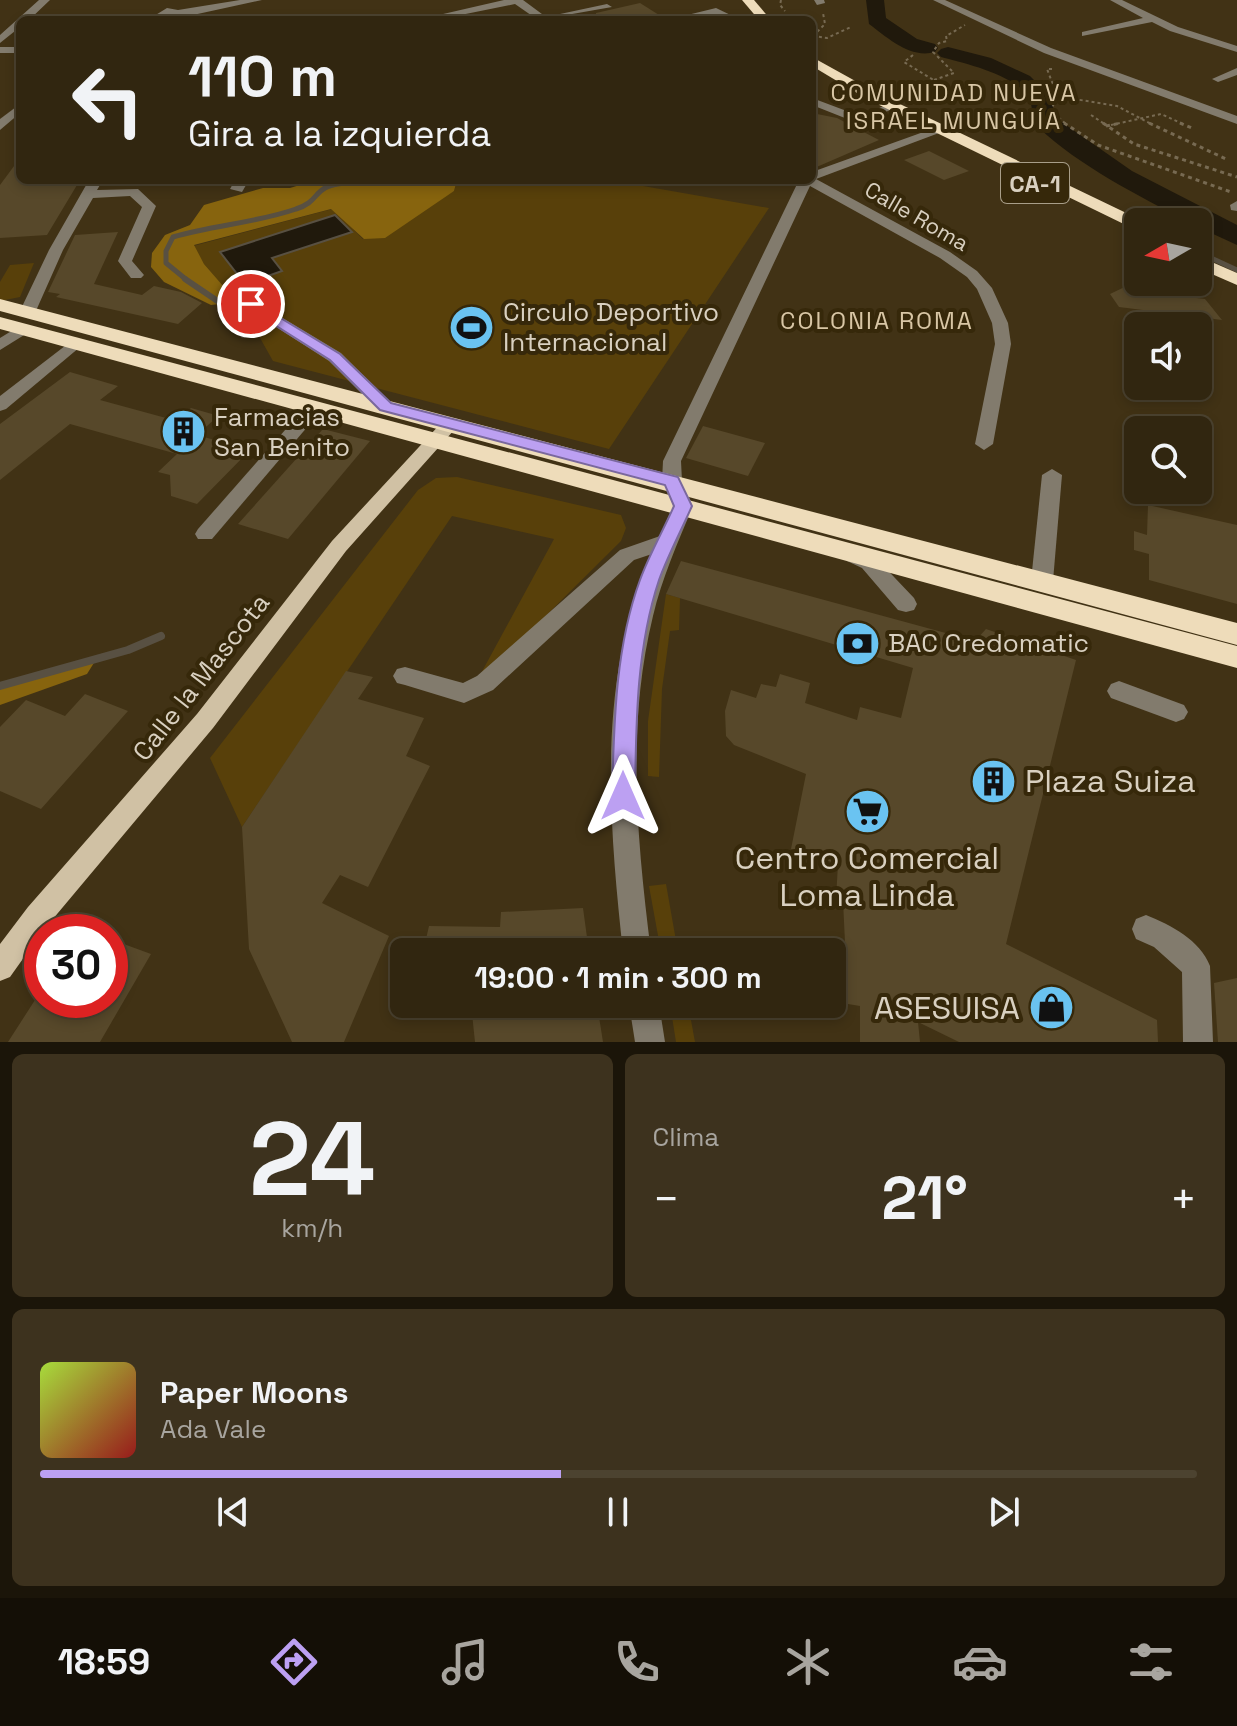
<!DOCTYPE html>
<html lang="es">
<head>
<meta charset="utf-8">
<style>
	:root { --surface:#312610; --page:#3d321e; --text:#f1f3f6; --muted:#a8a59f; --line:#4c4330; --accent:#bca0f2 }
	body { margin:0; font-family:"Space Grotesk",sans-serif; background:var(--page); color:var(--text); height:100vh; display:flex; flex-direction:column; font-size:30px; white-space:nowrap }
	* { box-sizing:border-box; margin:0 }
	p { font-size:26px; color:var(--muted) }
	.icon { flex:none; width:44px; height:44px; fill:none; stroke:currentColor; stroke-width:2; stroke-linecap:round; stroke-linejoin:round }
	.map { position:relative; height:1042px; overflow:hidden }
	.side { display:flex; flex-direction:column; gap:12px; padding:12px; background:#1b1509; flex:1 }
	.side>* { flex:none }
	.hud { position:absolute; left:16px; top:16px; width:800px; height:168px; border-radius:12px; box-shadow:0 4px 12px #0003,0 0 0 2px var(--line); background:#312610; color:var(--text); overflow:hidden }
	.needle { width:52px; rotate:261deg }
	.tools { position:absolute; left:1124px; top:208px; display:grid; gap:16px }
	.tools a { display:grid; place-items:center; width:88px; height:88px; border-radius:12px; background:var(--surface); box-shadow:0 4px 12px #0003,0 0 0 2px var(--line); font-size:40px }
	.speed { position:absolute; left:24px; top:914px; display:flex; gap:16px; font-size:40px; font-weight:700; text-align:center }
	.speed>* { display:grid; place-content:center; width:104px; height:104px; border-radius:50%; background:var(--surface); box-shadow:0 4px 12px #0003,0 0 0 2px var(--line); line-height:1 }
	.speed .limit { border:12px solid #d22; background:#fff; color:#111 }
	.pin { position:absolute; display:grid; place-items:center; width:68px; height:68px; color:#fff; margin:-34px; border:4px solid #fff; border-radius:50%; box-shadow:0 2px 8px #0007 }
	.me { position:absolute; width:88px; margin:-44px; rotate:0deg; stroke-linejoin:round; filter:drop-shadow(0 0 6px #0008) }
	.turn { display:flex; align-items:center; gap:28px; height:168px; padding:0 40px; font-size:36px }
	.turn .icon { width:104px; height:104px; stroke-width:2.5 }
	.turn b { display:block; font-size:56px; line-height:68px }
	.big { font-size:60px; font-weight:800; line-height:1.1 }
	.side .widget { flex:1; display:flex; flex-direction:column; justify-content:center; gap:12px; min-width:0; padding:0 28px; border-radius:12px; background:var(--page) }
	.side .dial { align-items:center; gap:0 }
	.dial b { font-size:104px; line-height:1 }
	.song { display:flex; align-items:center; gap:24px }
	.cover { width:96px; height:96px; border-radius:12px; background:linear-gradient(135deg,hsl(80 70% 55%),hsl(0 70% 35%)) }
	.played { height:8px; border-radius:4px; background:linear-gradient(90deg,var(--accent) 45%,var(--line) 45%) }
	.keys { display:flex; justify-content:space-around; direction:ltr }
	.heat { display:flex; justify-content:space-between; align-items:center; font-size:44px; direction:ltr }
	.side .tiles { flex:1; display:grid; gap:12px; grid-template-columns:1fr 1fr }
	.widget:last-child { grid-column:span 2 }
	.trip { position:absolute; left:390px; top:938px; width:456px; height:80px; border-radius:12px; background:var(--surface); box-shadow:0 4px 12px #0003,0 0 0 2px var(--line); font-weight:800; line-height:80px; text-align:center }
	.dock { display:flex; height:128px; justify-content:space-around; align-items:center; background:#140f06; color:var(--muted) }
	.dock .icon { width:56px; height:56px }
	.dock .active { color:var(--accent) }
	.dock b { font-size:36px; color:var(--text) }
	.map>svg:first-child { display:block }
</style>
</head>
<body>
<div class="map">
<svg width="1237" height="1042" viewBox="0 0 1237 1042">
	<rect width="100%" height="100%" fill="#413215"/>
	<!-- green -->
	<g fill="#58400a">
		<polygon points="457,180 609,180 769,208 609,449 273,361 246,313 204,264 193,246 332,209 363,239 454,191"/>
		<polygon points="34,263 20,297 0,301 0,282 10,265"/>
		<polygon points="457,477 621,515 626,528 621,541 486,675 479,677 554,539 452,516 242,827 210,758 418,490 436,478"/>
		<polygon points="666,594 680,598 679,630 670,631 662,689 659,777 648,776 648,721"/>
		<polygon points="666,884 678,952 661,952 649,886"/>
		<polygon points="670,1004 688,1004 695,1042 676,1042"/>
	</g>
	<!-- forest -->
	<g fill="#87640e">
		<polygon points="316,180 457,180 454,191 385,238 364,239 331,209 194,245 204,264 237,302 211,305 164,282 151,267 152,253 165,235 190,225 204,205 263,188 290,188"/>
		<polygon points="97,658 87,674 0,705 0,686"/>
	</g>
	<!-- water -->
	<polygon fill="#20190c" stroke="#585042" stroke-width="2" points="335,215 352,232 272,258 282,271 245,284 220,252"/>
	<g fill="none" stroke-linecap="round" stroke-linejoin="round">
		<!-- stream-far2 -->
		<g stroke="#585042" stroke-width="5">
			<polyline points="1198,252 1237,270"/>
			<path d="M 188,281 L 166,263 L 166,251 L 173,237 C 213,225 256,223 296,209 C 315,203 314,194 325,188 C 339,181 360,182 375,180"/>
		</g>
		<!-- stream-far1 -->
		<polyline stroke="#585042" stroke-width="6" points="185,279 219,302 243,335"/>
		<!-- stream -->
		<polyline stroke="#585042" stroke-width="8" points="0,686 128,650 161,636"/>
		<!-- river -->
		<g fill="#20190c" fill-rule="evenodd">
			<path d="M 866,0 L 884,0 L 886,18 L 917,39 L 935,44 L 938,48 L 935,52 C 910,59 888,38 869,24 Z"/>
			<path d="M 948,47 L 991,58 L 1030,76 L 1050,96 L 1056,118 L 1132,171 L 1237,225 L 1237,245 L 1198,227 L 1198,222 L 1189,222 C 1139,196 1079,166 1038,127 C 1030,119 1034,108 1029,98 C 1016,75 964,63 941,57 L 937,53 L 941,49 Z"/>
		</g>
	</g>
	<!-- building -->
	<g fill="#57482a">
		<polygon points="640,3 667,20 596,20 596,13"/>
		<polygon points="812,113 837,118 879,140 812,169"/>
		<polygon points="929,151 969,171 944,180 904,160"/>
		<polygon points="20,158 20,180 80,180 47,235 0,238 0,185"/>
		<polygon points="118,232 94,284 142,295 154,286 181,292 202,303 178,324 56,297 60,294 48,292 75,235"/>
		<polygon points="1137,281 1162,294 1205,299 1222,320 1119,307 1110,294"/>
		<polygon points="70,372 118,386 100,400 177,421 191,408 212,414 217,417 197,435 250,450 197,504 171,496 170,475 158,472 177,454 70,424 0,480 0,424"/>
		<polygon points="703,426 765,443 748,476 686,458"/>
		<polygon points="323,429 370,441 288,539 238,524"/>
		<polygon points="1148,505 1237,525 1237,604 1149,580 1149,554 1134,550 1134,531 1147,535"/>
		<polygon points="681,561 975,641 986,629 1076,660 1006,944 1157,1020 1158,1042 959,1042 918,1022 920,1042 860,1042 860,1006 848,1004 843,901 836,899 838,864 791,849 806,774 734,745 726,736 725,711 731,690 756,698 761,684 776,687 780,674 810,683 805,703 857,720 860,707 901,718 913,668 666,594"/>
		<polygon points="346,671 373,677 358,699 424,718 406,756 430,766 368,887 340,875 322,903 389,936 344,1042 292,1042 249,949 242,827"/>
		<polygon points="85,694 128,711 41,809 0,791 0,727 26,700 65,716"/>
		<polygon points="583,908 589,952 423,952 429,926 500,927 501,912"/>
		<polygon points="110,939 151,954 100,1042 8,1042 35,1000 110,1000"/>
		<polygon points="1237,978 1237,1042 1218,1042 1214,983"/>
		<polygon points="471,1004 597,1004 603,1042 475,1042"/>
	</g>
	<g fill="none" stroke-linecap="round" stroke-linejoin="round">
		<!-- path-far1 -->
		<g stroke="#776a52" stroke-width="2" stroke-dasharray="3 3" stroke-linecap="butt">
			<polyline points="781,0 780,5 785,11"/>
			<polyline points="813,36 827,38 851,27"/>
			<polyline points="813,36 825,24 823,13"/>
			<polyline points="913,55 904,62 945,87 915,99"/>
			<polyline points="1052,69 1047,69 1057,95 1051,111 1067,125"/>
			<polyline points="934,80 954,73 933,52 939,43 947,41 946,36 965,25"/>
			<polyline points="1056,96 1117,106 1153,125"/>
			<polyline points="1091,115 1106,125"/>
			<polyline points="1111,125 1161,114 1185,125"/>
		</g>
		<!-- path -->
		<g stroke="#776a52" stroke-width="3" stroke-dasharray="4 4" stroke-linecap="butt">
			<polyline points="1064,123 1098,145 1231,192"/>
			<polyline points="1103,123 1134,144 1237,177"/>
			<polyline points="1149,123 1226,159"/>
			<polyline points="1180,123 1194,129"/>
			<polyline points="1106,126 1121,123"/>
		</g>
		<!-- minor -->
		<g fill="#827b6d" fill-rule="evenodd">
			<polygon points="39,0 50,0 29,20 20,20 20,27 0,43 0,35"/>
			<polygon points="240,0 262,0 170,20 154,16 167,8 178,10"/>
			<polygon points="504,0 523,0 546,17 607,4 612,7 538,20 515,4 436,20 417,20"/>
			<polygon points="814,0 824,0 825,3 817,5"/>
			<polygon points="933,0 945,0 1051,48 1237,116 1237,124 1044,53"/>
			<polygon points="1110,0 1122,0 1178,27 1237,46 1237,52 1170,31 1152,22 1082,36 1082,32 1143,18"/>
			<path d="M 716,8 L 741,20 C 731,20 725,16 716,15 C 702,12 686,21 671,19 Z"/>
			<rect x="0" y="47" width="20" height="6"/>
			<polygon points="1237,68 1237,75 1218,82 1212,79"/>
			<polygon points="812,98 860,116 884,106 890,110 860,124 812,105"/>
			<polygon points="20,104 20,113 0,130 0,119"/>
			<path d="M 929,130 L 939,133 L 816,179 L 950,252 L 977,271 L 992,288 L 1008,323 L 1011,344 L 993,444 L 984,450 L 975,444 L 995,344 L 992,323 L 977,289 L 967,277 L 940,258 L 810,186 L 681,461 L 682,481 L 693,506 C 678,542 662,578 653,616 C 626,727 637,840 651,952 L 623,952 C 609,822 596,678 652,554 L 634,560 L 493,690 L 464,703 L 405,685 L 397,683 L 393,676 L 397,669 L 405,667 L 463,683 L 477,676 L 620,550 L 660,536 L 673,506 L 662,481 L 663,461 L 799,180 L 812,180 L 812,172 Z"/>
			<polygon points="89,180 103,180 97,190 138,189 156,206 132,261 144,275 141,278 131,278 118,261 142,207 130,196 93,198 63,250 35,313 33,316 21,316 19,313 49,250"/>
			<polygon points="235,180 249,180 242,192 230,189"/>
			<polygon points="1237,201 1237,211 1231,210 1230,205"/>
			<polygon points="1162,282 1184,282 1199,290 1191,295"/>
			<polygon points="251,299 341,353 391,403 394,407 391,411 379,411 329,361 245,307 245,301"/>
			<polygon points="23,324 29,326 29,332 0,350 0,338"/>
			<polygon points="74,339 82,344 80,347 6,409 0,411 0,396"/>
			<polygon points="314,402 320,404 323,408 320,412 212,539 198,539 195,534 198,529 308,404"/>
			<polygon points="1052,469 1062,475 1053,581 1049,587 1035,587 1031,581 1042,475"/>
			<polygon points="854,548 876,558 914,598 917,604 914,610 906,612 898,610 862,568 847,561 844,556 847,551"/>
			<polygon points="1119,681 1184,705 1188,712 1184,719 1176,722 1111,698 1107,691 1111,684"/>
			<path d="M 1146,915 C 1171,925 1200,940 1210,966 L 1213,1042 L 1183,1042 L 1182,972 L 1154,947 L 1136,939 L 1132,929 L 1136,919 Z"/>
			<polygon points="629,1004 659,1004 665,1042 635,1042"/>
		</g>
		<!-- major -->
		<polygon fill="#d0c1a4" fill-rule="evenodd" points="449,419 458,425 455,429 346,551 213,728 42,932 10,977 0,981 0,944 28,907 197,714 332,541 443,421"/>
		<!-- highway -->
		<g fill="#eedcba" fill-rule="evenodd">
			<polygon points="742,0 754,0 771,20 759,20"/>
			<polygon points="812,57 877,93 1145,222 1138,222 1138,229 1132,228 867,99 812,66"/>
			<polygon points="1198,256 1237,273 1237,285 1198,268"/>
			<polygon points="0,299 1237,623 1237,645 0,311"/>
			<polygon points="0,317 1237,646 1237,668 0,329"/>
		</g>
	</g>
	<!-- route -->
	<path fill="#bca0f2" stroke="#7a689d" stroke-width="2" d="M 251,300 L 340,354 L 391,403 L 678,477 L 692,506 C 681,531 668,555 659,580 C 636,649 636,725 635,796 L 632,804 L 623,807 L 615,804 L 612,796 C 614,725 615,648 640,580 C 649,555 663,531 674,506 L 665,485 L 380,410 L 330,360 L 246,307 L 244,304 Z"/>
	<!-- icons -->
	<defs>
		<symbol id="stadium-disc" viewBox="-11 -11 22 22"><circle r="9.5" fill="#6ac3f1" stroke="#36280a"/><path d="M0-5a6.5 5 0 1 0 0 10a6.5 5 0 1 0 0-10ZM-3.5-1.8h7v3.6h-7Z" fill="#111"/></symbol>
		<symbol id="building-disc" viewBox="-11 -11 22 22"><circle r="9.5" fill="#6ac3f1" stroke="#36280a"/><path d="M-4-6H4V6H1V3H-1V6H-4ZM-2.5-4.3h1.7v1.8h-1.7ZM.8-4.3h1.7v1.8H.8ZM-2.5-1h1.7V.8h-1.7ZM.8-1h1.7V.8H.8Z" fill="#111"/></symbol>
		<symbol id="bank-disc" viewBox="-11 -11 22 22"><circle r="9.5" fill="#6ac3f1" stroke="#36280a"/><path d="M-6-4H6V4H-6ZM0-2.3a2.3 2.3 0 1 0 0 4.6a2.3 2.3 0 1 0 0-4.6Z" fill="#111"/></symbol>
		<symbol id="supermarket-disc" viewBox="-11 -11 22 22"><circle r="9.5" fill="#6ac3f1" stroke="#36280a"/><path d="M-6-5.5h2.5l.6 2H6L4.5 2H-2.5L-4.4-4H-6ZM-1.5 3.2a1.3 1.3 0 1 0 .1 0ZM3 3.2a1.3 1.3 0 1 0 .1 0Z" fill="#111"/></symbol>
		<symbol id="shop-disc" viewBox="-11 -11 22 22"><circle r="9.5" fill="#6ac3f1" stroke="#36280a"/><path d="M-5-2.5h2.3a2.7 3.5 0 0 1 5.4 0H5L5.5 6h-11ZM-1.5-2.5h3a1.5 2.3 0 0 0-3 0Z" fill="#111"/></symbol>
	</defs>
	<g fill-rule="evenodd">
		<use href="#stadium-disc" x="446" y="302" width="51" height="51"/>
		<use href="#building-disc" x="158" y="406" width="51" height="51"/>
		<use href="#bank-disc" x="832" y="618" width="51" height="51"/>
		<use href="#building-disc" x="968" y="756" width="51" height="51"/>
		<use href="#supermarket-disc" x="842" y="786" width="51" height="51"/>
		<use href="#shop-disc" x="1026" y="982" width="51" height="51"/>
	</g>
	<g text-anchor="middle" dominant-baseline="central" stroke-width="8" stroke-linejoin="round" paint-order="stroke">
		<!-- far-street labels -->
		<g font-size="22" fill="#d9d0c0" stroke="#36280a">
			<text transform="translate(917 216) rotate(30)">Calle Roma</text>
		</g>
		<!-- far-neighbourhood labels -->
		<g font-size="24" letter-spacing="2" fill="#d8c6a5" stroke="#36280a">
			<text x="954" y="92">COMUNIDAD NUEVA<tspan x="954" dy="28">ISRAEL MUNGUÍA</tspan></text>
			<text x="877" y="320">COLONIA ROMA</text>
		</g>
		<!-- shield labels -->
		<rect fill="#36280a" stroke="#a89e89" stroke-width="2" x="1001" y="163" width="68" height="40" rx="6"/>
		<g font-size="24" font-weight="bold" fill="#d9d0c0">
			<text x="1035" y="183">CA-1</text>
		</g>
		<!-- poi labels -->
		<g font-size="26" fill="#d9d0c0" stroke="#36280a" text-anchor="start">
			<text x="503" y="312">Circulo Deportivo<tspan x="503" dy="30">Internacional</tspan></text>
			<text x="214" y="417">Farmacias<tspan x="214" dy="30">San Benito</tspan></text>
			<text x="888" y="643">BAC Credomatic</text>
		</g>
		<!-- street labels -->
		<g font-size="26" fill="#d9d0c0" stroke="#36280a">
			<text transform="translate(201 677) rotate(-52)">Calle la Mascota</text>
		</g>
		<!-- near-poi labels -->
		<g font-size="32" fill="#d9d0c0" stroke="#36280a" text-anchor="start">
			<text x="1025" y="781">Plaza Suiza</text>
			<text x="867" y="858" text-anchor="middle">Centro Comercial<tspan x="867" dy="37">Loma Linda</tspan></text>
			<text x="1020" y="1008" text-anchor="end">ASESUISA</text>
		</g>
	</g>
</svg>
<div class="tools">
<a><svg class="needle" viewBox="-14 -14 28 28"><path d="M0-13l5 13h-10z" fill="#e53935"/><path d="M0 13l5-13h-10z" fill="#a8a59f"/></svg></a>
<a><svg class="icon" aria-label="sound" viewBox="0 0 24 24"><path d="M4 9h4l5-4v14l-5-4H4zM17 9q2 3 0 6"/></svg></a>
<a><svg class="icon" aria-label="search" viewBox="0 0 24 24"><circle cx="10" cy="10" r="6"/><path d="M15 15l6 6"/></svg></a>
</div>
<div class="speed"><div class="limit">30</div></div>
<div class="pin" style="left:251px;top:304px;background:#d93025"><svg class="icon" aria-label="arrive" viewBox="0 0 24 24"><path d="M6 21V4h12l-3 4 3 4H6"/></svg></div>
<svg class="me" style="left:623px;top:796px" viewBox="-20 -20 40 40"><path d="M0-17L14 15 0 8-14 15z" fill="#bca0f2" stroke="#fff" stroke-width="4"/></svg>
<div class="trip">19:00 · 1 min · 300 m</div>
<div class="hud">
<div class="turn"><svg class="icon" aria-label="left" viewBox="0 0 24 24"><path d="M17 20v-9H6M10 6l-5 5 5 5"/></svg><div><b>110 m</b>Gira a la izquierda</div></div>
</div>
</div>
<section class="side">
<div class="tiles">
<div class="widget dial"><b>24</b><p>km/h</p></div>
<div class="widget"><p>Clima</p>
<div class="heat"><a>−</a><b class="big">21°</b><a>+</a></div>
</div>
<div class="widget">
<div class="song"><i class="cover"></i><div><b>Paper Moons</b><p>Ada Vale</p></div></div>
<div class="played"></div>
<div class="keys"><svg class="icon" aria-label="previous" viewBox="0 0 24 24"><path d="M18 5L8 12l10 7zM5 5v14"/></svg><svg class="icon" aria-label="pause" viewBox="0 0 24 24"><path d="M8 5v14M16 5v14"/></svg><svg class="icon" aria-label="next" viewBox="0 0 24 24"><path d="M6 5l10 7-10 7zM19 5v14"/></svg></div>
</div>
</div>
</section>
<nav class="dock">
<b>18:59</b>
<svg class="icon active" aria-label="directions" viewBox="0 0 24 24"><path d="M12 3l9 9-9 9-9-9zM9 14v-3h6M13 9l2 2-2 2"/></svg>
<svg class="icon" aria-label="music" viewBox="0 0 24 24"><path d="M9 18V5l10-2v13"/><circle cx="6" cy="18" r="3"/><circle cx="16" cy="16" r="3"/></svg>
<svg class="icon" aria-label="phone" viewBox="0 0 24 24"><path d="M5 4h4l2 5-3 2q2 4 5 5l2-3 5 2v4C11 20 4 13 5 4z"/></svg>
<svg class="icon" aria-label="climate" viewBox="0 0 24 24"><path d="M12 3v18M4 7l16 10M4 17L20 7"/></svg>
<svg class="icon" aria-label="car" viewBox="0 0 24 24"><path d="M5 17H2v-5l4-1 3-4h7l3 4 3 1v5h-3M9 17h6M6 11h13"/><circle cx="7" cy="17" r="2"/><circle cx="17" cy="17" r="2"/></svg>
<svg class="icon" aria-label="filters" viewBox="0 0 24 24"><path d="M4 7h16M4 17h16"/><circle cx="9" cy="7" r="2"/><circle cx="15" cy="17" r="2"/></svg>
</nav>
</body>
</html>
